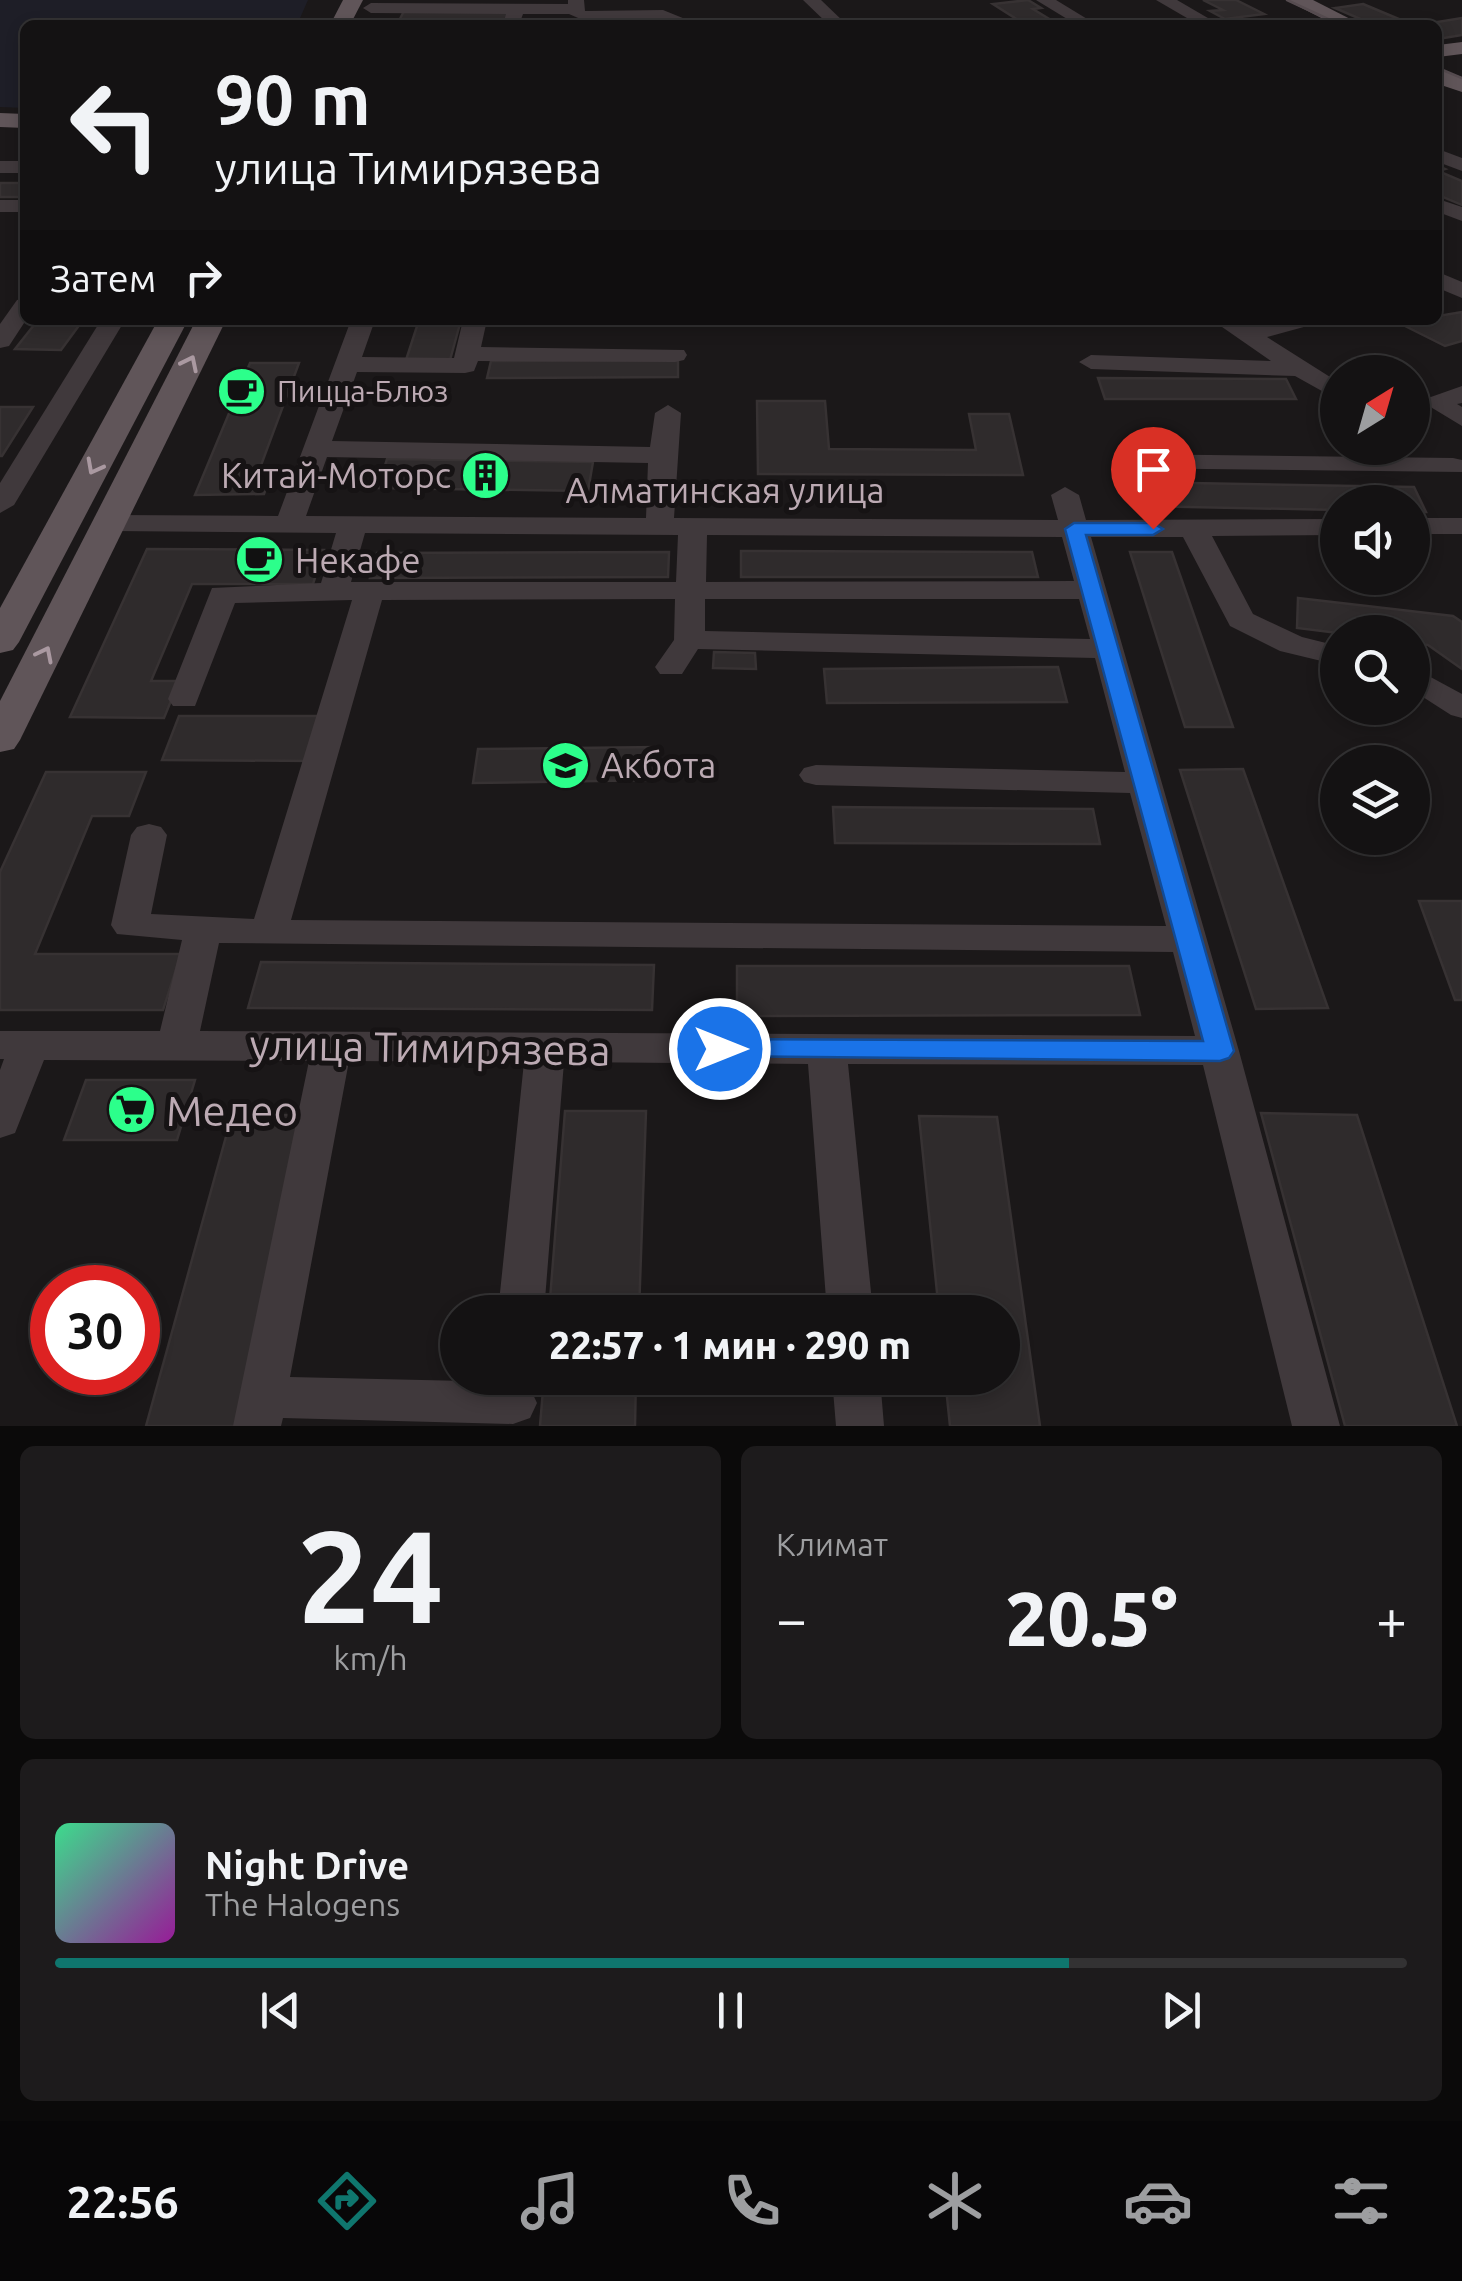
<!DOCTYPE html>
<html lang="ru">
<head>
<meta charset="utf-8">
<style>
	:root { --surface:#141213; --page:#1d1b1c; --text:#f1f3f6; --muted:#9d9ea0; --line:#333233; --accent:#0f766e }
	body { margin:0; font-family:Ubuntu,sans-serif; background:var(--page); color:var(--text); height:100vh; display:flex; flex-direction:column; font-size:38px; white-space:nowrap }
	* { box-sizing:border-box; margin:0 }
	p { font-size:32px; color:var(--muted) }
	.icon { flex:none; width:55px; height:55px; fill:none; stroke:currentColor; stroke-width:2; stroke-linecap:round; stroke-linejoin:round }
	.map { position:relative; height:1426px; overflow:hidden }
	.panel { display:flex; flex-direction:column; gap:20px; padding:20px; background:#0b0a0a; flex:1 }
	.panel>* { flex:none }
	.banner { position:absolute; left:20px; top:20px; width:1422px; height:305px; border-radius:15px; box-shadow:0 5px 15px #0003,0 0 0 2px var(--line); background:#141213; color:var(--text); overflow:hidden }
	.needle { width:65px; rotate:37deg }
	.tools { position:absolute; left:1320px; top:355px; display:grid; gap:20px }
	.tools a { display:grid; place-items:center; width:110px; height:110px; border-radius:50%; background:var(--surface); box-shadow:0 5px 15px #0003,0 0 0 2px var(--line); font-size:50px }
	.speed { position:absolute; left:30px; top:1265px; display:flex; gap:20px; font-size:50px; font-weight:700; text-align:center }
	.speed>* { display:grid; place-content:center; width:130px; height:130px; border-radius:50%; background:var(--surface); box-shadow:0 5px 15px #0003,0 0 0 2px var(--line); line-height:1 }
	.speed .limit { border:15px solid #d22; background:#fff; color:#111 }
	.pin { position:absolute; display:grid; place-items:center; width:85px; height:85px; color:#fff; margin:-102px -42px; border-radius:50% 50% 50% 0; rotate:-45deg; box-shadow:0 0 10px #0007 }
	.pin .icon { rotate:45deg }
	.me { position:absolute; width:110px; margin:-55px; rotate:90deg; stroke-linejoin:round; filter:drop-shadow(0 0 8px #0008) }
	.turn { display:flex; align-items:center; gap:35px; height:210px; padding:0 30px; font-size:45px }
	.turn .icon { width:130px; height:130px; stroke-width:2.5 }
	.turn b { display:block; font-size:70px; line-height:85px }
	.then { display:flex; align-items:center; height:95px; padding:0 30px; background:#0003; gap:20px; font-size:38px }
	.big { font-size:75px; font-weight:800; line-height:1.1 }
	.panel .tile { flex:1; display:flex; flex-direction:column; justify-content:center; gap:15px; min-width:0; padding:0 35px; border-radius:15px; background:var(--page) }
	.panel .dial { align-items:center; gap:0 }
	.dial b { font-size:130px; line-height:1 }
	.song { display:flex; align-items:center; gap:30px }
	.cover { width:120px; height:120px; border-radius:15px; background:linear-gradient(135deg,hsl(150 70% 55%),hsl(300 70% 35%)) }
	.played { height:10px; border-radius:5px; background:linear-gradient(90deg,var(--accent) 75%,var(--line) 75%) }
	.keys { display:flex; justify-content:space-around; direction:ltr }
	.heat { display:flex; justify-content:space-between; align-items:center; font-size:55px; direction:ltr }
	.panel .tiles { flex:1; display:grid; gap:20px; grid-template-columns:1fr 1fr }
	.tile:last-child { grid-column:span 2 }
	.trip { position:absolute; left:440px; top:1295px; width:580px; height:100px; border-radius:50px; background:var(--surface); box-shadow:0 5px 15px #0003,0 0 0 2px var(--line); font-weight:800; line-height:100px; text-align:center }
	.tab-bar { display:flex; height:160px; justify-content:space-around; align-items:center; background:#080708; color:var(--muted) }
	.tab-bar .icon { width:70px; height:70px }
	.tab-bar .active { color:var(--accent) }
	.tab-bar b { font-size:45px; color:var(--text) }
	.map>svg:first-child { display:block }
</style>
</head>
<body>
<div class="map">
<svg width="1462" height="1426" viewBox="0 0 1462 1426">
	<rect width="100%" height="100%" fill="#1b1819"/>
	<!-- green -->
	<polygon fill="#1e1e27" points="0,0 308,0 297,25 25,25 25,108 0,107"/>
	<!-- building -->
	<g fill="#2f2b2c" stroke="#373233" stroke-width="2.5">
		<polygon points="1028,0 1041,8 1033,9 1059,25 1026,25 993,4"/>
		<polygon points="1203,0 1236,0 1264,14 1225,19 1210,11 1223,10"/>
		<polygon points="1363,4 1413,25 1374,25 1335,8"/>
		<polygon points="404,11 509,12 504,25 466,25 467,21 399,21"/>
		<polygon points="1462,18 1462,35 1438,39 1438,25 1419,25"/>
		<polygon points="1438,166 1445,169 1438,171 1462,181 1462,205 1438,195"/>
		<rect x="0" y="183" width="25" height="14"/>
		<polygon points="1462,312 1462,341 1445,346 1393,320 1438,320 1438,316"/>
		<polygon points="38,320 83,320 61,350 15,349"/>
		<polygon points="419,320 461,320 450,360 406,360"/>
		<polygon points="678,360 678,377 487,378 491,361"/>
		<polygon points="250,363 299,363 260,468 273,468 264,494 195,495"/>
		<polygon points="1098,378 1286,379 1296,399 1105,399"/>
		<polygon points="757,401 825,401 829,449 976,450 969,414 1009,414 1023,475 758,474"/>
		<polygon points="0,407 33,407 2,456 0,456"/>
		<polygon points="387,459 593,462 588,491 378,488"/>
		<polygon points="1136,482 1414,487 1426,512 1412,512 1412,502 1338,502 1338,510 1142,506"/>
		<polygon points="147,549 324,550 313,584 192,584 151,681 179,681 164,718 70,717"/>
		<polygon points="741,551 1032,552 1038,577 741,577"/>
		<polygon points="669,552 668,577 370,578 377,553"/>
		<polygon points="1130,552 1172,552 1233,727 1185,727"/>
		<polygon points="1298,598 1453,616 1462,622 1462,669 1428,645 1412,643 1412,632 1338,633 1297,628"/>
		<polygon points="714,652 755,653 756,669 713,668"/>
		<polygon points="1058,667 1067,702 827,703 824,669"/>
		<polygon points="179,716 325,716 312,761 162,760"/>
		<polygon points="658,747 657,780 473,783 478,749"/>
		<polygon points="1243,769 1328,1008 1256,1009 1180,770"/>
		<polygon points="46,772 146,772 129,816 92,816 35,954 181,954 163,1010 0,1010 0,872"/>
		<polygon points="833,807 1093,809 1100,844 835,843"/>
		<polygon points="1419,901 1462,901 1462,1000 1455,1000"/>
		<polygon points="261,962 654,965 652,1010 248,1008"/>
		<polygon points="737,966 1129,966 1140,1015 737,1016"/>
		<polygon points="86,1080 195,1080 177,1140 64,1140"/>
		<polygon points="565,1111 646,1111 639,1312 549,1312"/>
		<polygon points="1261,1113 1357,1115 1457,1426 1345,1426"/>
		<polygon points="232,1115 309,1115 237,1426 146,1426"/>
		<polygon points="919,1116 997,1117 1040,1426 950,1426 945,1378 1002,1378 1002,1312 939,1312"/>
		<polygon points="544,1378 636,1378 635,1426 540,1426"/>
	</g>
	<g fill="none" stroke-linecap="round" stroke-linejoin="round">
		<!-- minor -->
		<g fill="#40393c" fill-rule="evenodd">
			<polygon points="568,0 584,0 585,11 663,10 700,25 676,25 661,20 585,21 569,14 523,14 519,25 503,25 506,14 371,13 363,8 371,3 568,4"/>
			<polygon points="803,0 821,0 847,25 829,25"/>
			<polygon points="1036,0 1056,0 1097,25 1077,25"/>
			<polygon points="1156,0 1177,0 1213,21 1199,25"/>
			<polygon points="1438,149 1462,158 1462,171 1438,162"/>
			<rect x="0" y="161" width="25" height="12"/>
			<polygon points="1438,199 1462,207 1462,221 1438,212"/>
			<rect x="0" y="200" width="25" height="12"/>
			<polygon points="1438,272 1462,282 1462,298 1438,288"/>
			<polygon points="25,298 26,320 9,346 0,348 0,324 17,300"/>
			<polygon points="101,320 125,320 14,505 0,513 0,483"/>
			<path d="M 351,320 L 375,320 L 362,357 L 454,358 L 463,320 L 487,320 L 481,347 L 684,350 L 687,355 L 684,360 L 675,362 L 478,361 L 474,371 L 465,373 L 357,372 L 332,441 L 650,447 L 655,413 L 668,405 L 681,413 L 674,518 L 1058,520 L 1051,495 L 1065,487 L 1079,495 L 1086,520 L 1338,519 L 1338,535 L 1212,536 L 1253,614 L 1302,637 L 1338,646 L 1338,665 L 1280,651 L 1230,626 L 1183,537 L 1091,537 L 1239,1051 L 1340,1426 L 1292,1426 L 1203,1065 L 848,1064 L 873,1312 L 827,1312 L 808,1064 L 564,1062 L 544,1312 L 498,1312 L 524,1062 L 349,1061 L 290,1377 L 513,1382 L 530,1388 L 537,1403 L 530,1418 L 513,1424 L 283,1418 L 281,1426 L 233,1426 L 309,1061 L 44,1060 L 15,1133 L 0,1138 L 0,1070 L 4,1059 L 0,1059 L 0,1031 L 160,1031 L 182,940 L 117,934 L 111,925 L 131,835 L 137,827 L 149,824 L 161,827 L 167,835 L 151,914 L 254,919 L 352,600 L 235,603 L 195,706 L 173,706 L 168,699 L 212,588 L 321,583 L 336,533 L 112,531 L 102,529 L 98,523 L 102,517 L 112,515 L 278,516 ZM 327,457 L 648,463 L 646,518 L 306,516 ZM 365,533 L 678,535 L 676,582 L 351,582 ZM 707,535 L 1062,537 L 1074,581 L 706,582 ZM 675,599 L 674,640 L 655,667 L 660,674 L 682,674 L 698,649 L 1095,658 L 1125,772 L 816,765 L 804,768 L 799,775 L 804,782 L 816,785 L 1130,793 L 1166,926 L 291,920 L 382,600 ZM 705,599 L 1079,599 L 1090,639 L 705,631 ZM 219,943 L 1173,952 L 1195,1036 L 200,1031 Z"/>
			<polygon points="1212,320 1240,320 1251,327 1276,320 1315,320 1311,325 1267,337 1338,382 1338,400 1295,376 1091,369 1079,362 1091,355 1271,361"/>
			<polygon points="1462,386 1462,403 1457,404 1462,407 1462,426 1424,403 1428,398"/>
			<polygon points="1125,454 1453,458 1462,460 1462,472 1116,468 1112,462"/>
			<rect x="1412" y="518" width="50" height="16"/>
			<polygon points="1412,667 1462,694 1462,718 1451,715 1412,690"/>
			<polygon points="832,1378 880,1378 884,1426 836,1426"/>
		</g>
		<!-- major -->
		<g fill="#605559" fill-rule="evenodd">
			<polygon points="343,0 363,0 350,25 330,25"/>
			<polygon points="1286,0 1313,0 1362,25 1335,25"/>
			<polygon points="1462,42 1462,54 1438,57 1438,45"/>
			<polygon points="1438,69 1462,77 1462,92 1438,84"/>
			<polygon points="0,113 25,114 25,128 0,127"/>
			<polygon points="158,320 188,320 19,642 13,650 0,653 0,608"/>
			<polygon points="196,320 226,320 20,740 14,749 0,752 0,701"/>
		</g>
		<!-- tram -->
		<g stroke="#564c50" stroke-width="2.5">
			<polyline points="1287,0 1341,25"/>
			<polyline points="1438,68 1462,78"/>
		</g>
	</g>
	<!-- one-way arrows -->
	<defs><path id="oneway-chevron" d="M-2-3.5L2.5 0L-2 3.5" fill="none" stroke-width="1.6" stroke-linecap="round" stroke-linejoin="round" transform="scale(2.5)"/></defs>
	<g stroke="#aa99a1">
		<use href="#oneway-chevron" transform="translate(190 363) rotate(-64)"/>
		<use href="#oneway-chevron" transform="translate(94 467) rotate(118)"/>
		<use href="#oneway-chevron" transform="translate(45 654) rotate(-63)"/>
	</g>
	<!-- route -->
	<polygon fill="#1a73e8" stroke="#114b97" stroke-width="2.5" points="1074,523 1153,523 1163,529 1153,535 1086,535 1234,1051 1229,1058 1220,1061 710,1056 706,1049 710,1042 720,1039 1203,1041 1065,529"/>
	<!-- icons -->
	<defs>
		<symbol id="cafe-disc" viewBox="-11 -11 22 22"><circle r="9.5" fill="#2cff8b" stroke="#161314"/><path d="M-5.5-4.5H6V0H3Q3 3.5 0 3.5H-2.5Q-5.5 3.5-5.5 0ZM3-3.2v2h1.7v-2ZM-6 4.5H4V6H-6Z" fill="#111"/></symbol>
		<symbol id="building-disc" viewBox="-11 -11 22 22"><circle r="9.5" fill="#2cff8b" stroke="#161314"/><path d="M-4-6H4V6H1V3H-1V6H-4ZM-2.5-4.3h1.7v1.8h-1.7ZM.8-4.3h1.7v1.8H.8ZM-2.5-1h1.7V.8h-1.7ZM.8-1h1.7V.8H.8Z" fill="#111"/></symbol>
		<symbol id="school-disc" viewBox="-11 -11 22 22"><circle r="9.5" fill="#2cff8b" stroke="#161314"/><path d="M0-5L7-2L0 1L-7-2ZM-4 1L0 2.5L4 1V4Q0 6-4 4Z" fill="#111"/></symbol>
		<symbol id="supermarket-disc" viewBox="-11 -11 22 22"><circle r="9.5" fill="#2cff8b" stroke="#161314"/><path d="M-6-5.5h2.5l.6 2H6L4.5 2H-2.5L-4.4-4H-6ZM-1.5 3.2a1.3 1.3 0 1 0 .1 0ZM3 3.2a1.3 1.3 0 1 0 .1 0Z" fill="#111"/></symbol>
	</defs>
	<g fill-rule="evenodd">
		<use href="#cafe-disc" x="214" y="364" width="55" height="55"/>
		<use href="#building-disc" x="458" y="448" width="55" height="55"/>
		<use href="#cafe-disc" x="232" y="532" width="55" height="55"/>
		<use href="#school-disc" x="538" y="738" width="55" height="55"/>
		<use href="#supermarket-disc" x="104" y="1082" width="55" height="55"/>
	</g>
	<g text-anchor="middle" dominant-baseline="central" stroke-width="10" stroke-linejoin="round" paint-order="stroke">
		<!-- far-poi labels -->
		<g font-size="30" fill="#bcaab3" stroke="#161314" text-anchor="start">
			<text x="277" y="391">Пицца-Блюз</text>
		</g>
		<!-- poi labels -->
		<g font-size="35" fill="#bcaab3" stroke="#161314" text-anchor="start">
			<text x="451" y="475" text-anchor="end">Китай-Моторс</text>
			<text x="295" y="560">Некафе</text>
			<text x="601" y="765">Акбота</text>
		</g>
		<!-- street labels -->
		<g font-size="35" fill="#bcaab3" stroke="#161314">
			<text x="725" y="490">Алматинская улица</text>
		</g>
		<!-- near-street labels -->
		<g font-size="42" fill="#bcaab3" stroke="#161314">
			<text transform="translate(430 1047) rotate(1)">улица Тимирязева</text>
		</g>
		<!-- near-poi labels -->
		<g font-size="42" fill="#bcaab3" stroke="#161314" text-anchor="start">
			<text x="166" y="1110">Медео</text>
		</g>
	</g>
</svg>
<div class="tools">
<a><svg class="needle" viewBox="-14 -14 28 28"><path d="M0-13l5 13h-10z" fill="#e53935"/><path d="M0 13l5-13h-10z" fill="#9d9ea0"/></svg></a>
<a><svg class="icon" aria-label="sound" viewBox="0 0 24 24"><path d="M4 9h4l5-4v14l-5-4H4zM17 9q2 3 0 6"/></svg></a>
<a><svg class="icon" aria-label="search" viewBox="0 0 24 24"><circle cx="10" cy="10" r="6"/><path d="M15 15l6 6"/></svg></a>
<a><svg class="icon" aria-label="layers" viewBox="0 0 24 24"><path d="M12 4l9 5-9 5-9-5zM3 14l9 5 9-5"/></svg></a>
</div>
<div class="speed"><div class="limit">30</div></div>
<div class="pin" style="left:1153px;top:529px;background:#d93025"><svg class="icon" aria-label="arrive" viewBox="0 0 24 24"><path d="M6 21V4h12l-3 4 3 4H6"/></svg></div>
<svg class="me" style="left:720px;top:1049px" viewBox="-20 -20 40 40"><circle r="17" fill="#1a73e8" stroke="#fff" stroke-width="3"/><path d="M0-11L8 9 0 5-8 9z" fill="#fff"/></svg>
<div class="trip">22:57 · 1 мин · 290 m</div>
<div class="banner">
<div class="turn"><svg class="icon" aria-label="left" viewBox="0 0 24 24"><path d="M17 20v-9H6M10 6l-5 5 5 5"/></svg><div><b>90 m</b>улица Тимирязева</div></div>
<div class="then">Затем<svg class="icon" aria-label="right" viewBox="0 0 24 24"><path d="M7 20v-9h11M14 6l5 5-5 5"/></svg></div>
</div>
</div>
<section class="panel">
<div class="tiles">
<div class="tile dial"><b>24</b><p>km/h</p></div>
<div class="tile"><p>Климат</p>
<div class="heat"><a>−</a><b class="big">20.5°</b><a>+</a></div>
</div>
<div class="tile">
<div class="song"><i class="cover"></i><div><b>Night Drive</b><p>The Halogens</p></div></div>
<div class="played"></div>
<div class="keys"><svg class="icon" aria-label="previous" viewBox="0 0 24 24"><path d="M18 5L8 12l10 7zM5 5v14"/></svg><svg class="icon" aria-label="pause" viewBox="0 0 24 24"><path d="M8 5v14M16 5v14"/></svg><svg class="icon" aria-label="next" viewBox="0 0 24 24"><path d="M6 5l10 7-10 7zM19 5v14"/></svg></div>
</div>
</div>
</section>
<nav class="tab-bar">
<b>22:56</b>
<svg class="icon active" aria-label="directions" viewBox="0 0 24 24"><path d="M12 3l9 9-9 9-9-9zM9 14v-3h6M13 9l2 2-2 2"/></svg>
<svg class="icon" aria-label="music" viewBox="0 0 24 24"><path d="M9 18V5l10-2v13"/><circle cx="6" cy="18" r="3"/><circle cx="16" cy="16" r="3"/></svg>
<svg class="icon" aria-label="phone" viewBox="0 0 24 24"><path d="M5 4h4l2 5-3 2q2 4 5 5l2-3 5 2v4C11 20 4 13 5 4z"/></svg>
<svg class="icon" aria-label="climate" viewBox="0 0 24 24"><path d="M12 3v18M4 7l16 10M4 17L20 7"/></svg>
<svg class="icon" aria-label="car" viewBox="0 0 24 24"><path d="M5 17H2v-5l4-1 3-4h7l3 4 3 1v5h-3M9 17h6M6 11h13"/><circle cx="7" cy="17" r="2"/><circle cx="17" cy="17" r="2"/></svg>
<svg class="icon" aria-label="filters" viewBox="0 0 24 24"><path d="M4 7h16M4 17h16"/><circle cx="9" cy="7" r="2"/><circle cx="15" cy="17" r="2"/></svg>
</nav>
</body>
</html>
